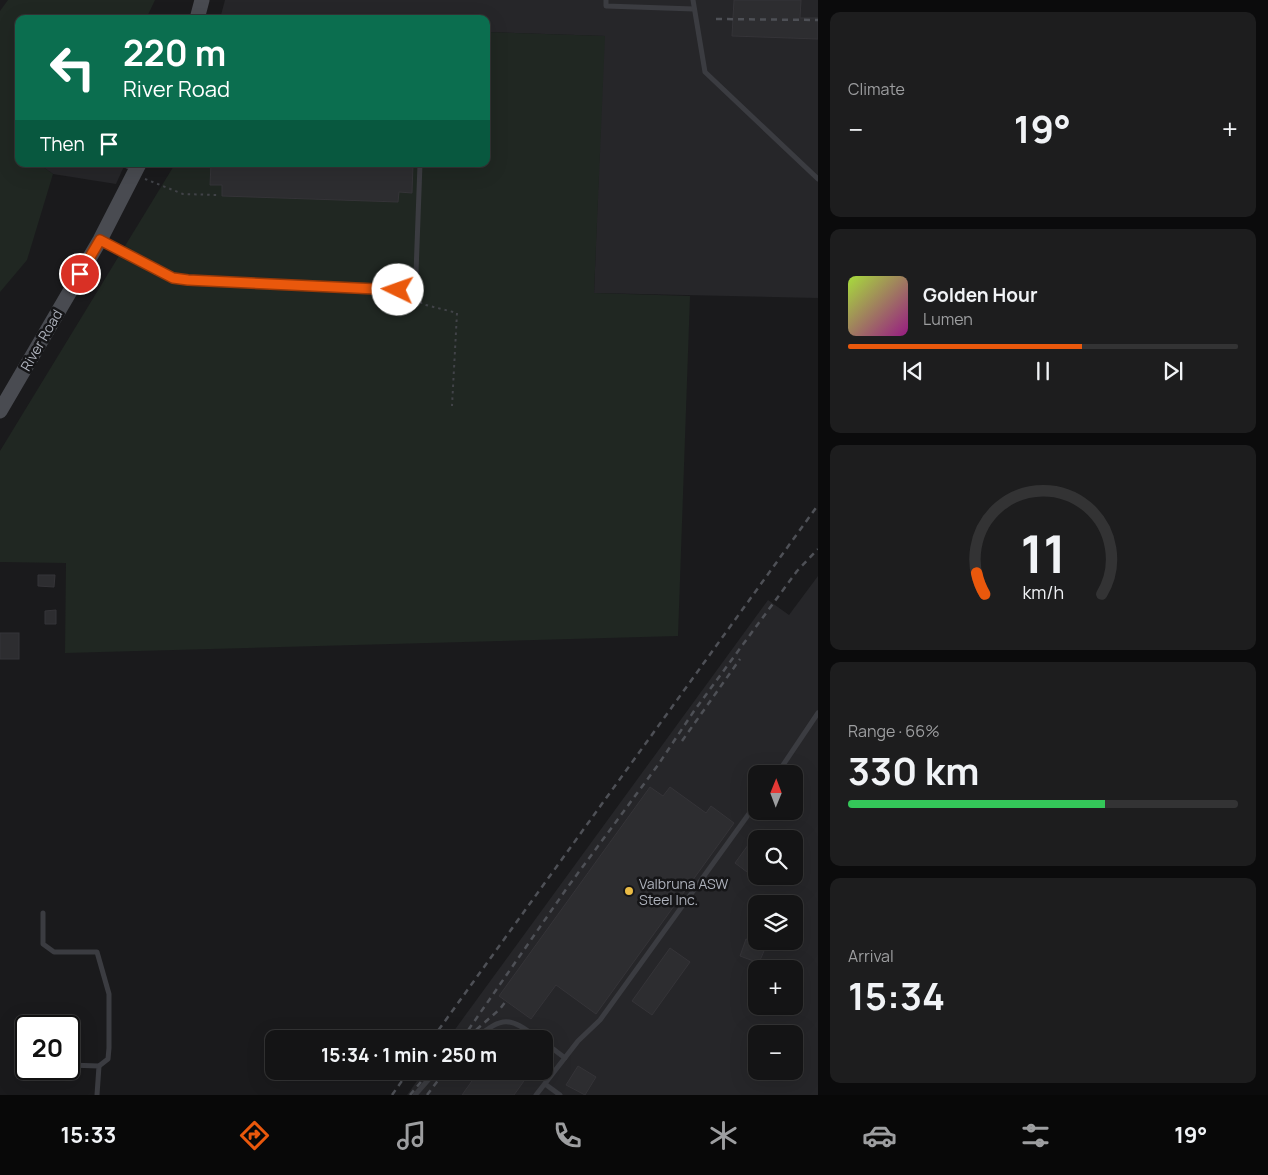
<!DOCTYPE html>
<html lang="en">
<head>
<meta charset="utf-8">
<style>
	:root { --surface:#141415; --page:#1d1d1e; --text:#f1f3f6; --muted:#9d9ea0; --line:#333334; --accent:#ea580c }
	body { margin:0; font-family:Manrope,sans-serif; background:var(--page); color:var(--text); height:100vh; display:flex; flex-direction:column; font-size:19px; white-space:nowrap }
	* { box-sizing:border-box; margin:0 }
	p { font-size:16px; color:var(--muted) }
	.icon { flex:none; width:28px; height:28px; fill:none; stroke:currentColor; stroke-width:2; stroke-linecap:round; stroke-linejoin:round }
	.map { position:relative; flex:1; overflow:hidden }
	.sheet { display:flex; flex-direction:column; gap:12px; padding:12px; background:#0b0b0c; width:450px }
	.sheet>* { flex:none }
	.hud { position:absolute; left:15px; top:15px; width:475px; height:152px; border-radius:10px; box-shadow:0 5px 20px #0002,0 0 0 1px var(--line); background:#0b6e4f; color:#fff; overflow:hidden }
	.needle { width:32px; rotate:1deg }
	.fabs { position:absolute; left:748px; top:765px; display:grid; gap:10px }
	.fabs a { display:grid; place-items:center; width:55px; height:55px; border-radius:10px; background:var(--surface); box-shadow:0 5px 20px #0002,0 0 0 1px var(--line); font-size:25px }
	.speed { position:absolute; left:15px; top:1015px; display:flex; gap:10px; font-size:25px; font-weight:700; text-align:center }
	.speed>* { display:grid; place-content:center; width:65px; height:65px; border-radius:50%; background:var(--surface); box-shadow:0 5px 20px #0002,0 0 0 1px var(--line); line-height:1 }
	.speed .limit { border:2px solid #111; border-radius:8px; background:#fff; color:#111 }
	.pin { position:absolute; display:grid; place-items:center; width:42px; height:42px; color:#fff; margin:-21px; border:2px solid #fff; border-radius:50%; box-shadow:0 1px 5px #0007 }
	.me { position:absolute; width:55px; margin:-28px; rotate:273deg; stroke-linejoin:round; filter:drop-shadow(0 0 4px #0008) }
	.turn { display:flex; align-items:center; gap:18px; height:105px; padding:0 25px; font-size:22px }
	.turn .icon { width:65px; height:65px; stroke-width:2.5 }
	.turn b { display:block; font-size:35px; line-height:42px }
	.then { display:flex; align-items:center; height:48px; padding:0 25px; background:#0003; gap:10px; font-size:19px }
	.big { font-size:38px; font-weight:700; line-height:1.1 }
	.sheet .card { flex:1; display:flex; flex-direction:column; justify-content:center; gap:8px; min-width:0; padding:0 18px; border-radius:10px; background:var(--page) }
	.sheet .dial { align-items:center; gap:0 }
	.dial svg { height:130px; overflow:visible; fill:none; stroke:var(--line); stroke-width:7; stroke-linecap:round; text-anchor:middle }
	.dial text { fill:var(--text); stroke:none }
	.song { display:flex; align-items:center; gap:15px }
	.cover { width:60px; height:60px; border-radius:8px; background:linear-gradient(135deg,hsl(80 70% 55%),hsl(310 70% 35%)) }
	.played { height:5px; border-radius:2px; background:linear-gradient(90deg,var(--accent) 60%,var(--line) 60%) }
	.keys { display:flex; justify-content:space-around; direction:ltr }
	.heat { display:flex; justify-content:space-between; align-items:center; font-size:28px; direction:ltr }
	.charge { height:8px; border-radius:4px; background:linear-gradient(90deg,#34c759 66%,var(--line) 0) }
	.trip { position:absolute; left:265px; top:1030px; width:288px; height:50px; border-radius:10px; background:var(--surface); box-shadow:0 5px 20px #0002,0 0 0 1px var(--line); font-weight:700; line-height:50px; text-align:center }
	.tab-bar { display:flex; height:80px; justify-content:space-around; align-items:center; background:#080808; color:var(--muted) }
	.tab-bar .icon { width:35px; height:35px }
	.tab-bar .current { color:var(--accent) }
	.tab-bar b { font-size:22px; color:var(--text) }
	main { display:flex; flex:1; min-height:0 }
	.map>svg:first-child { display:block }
</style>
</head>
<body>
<main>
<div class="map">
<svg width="818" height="1095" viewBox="0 0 818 1095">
	<rect width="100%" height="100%" fill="#1a1a1c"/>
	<!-- built -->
	<g fill="#262629" fill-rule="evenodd">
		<polygon points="225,0 818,0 818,298 594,293 604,36 486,32 486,19 220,19"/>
		<polygon points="39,164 125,164 116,184 53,174"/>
		<path d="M 818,576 L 818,1095 L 407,1095 L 424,1071 L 544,1071 L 544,1039 L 448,1039 L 768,600 L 789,615 ZM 756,774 L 794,774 L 794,811 L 756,811 ZM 756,839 L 794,839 L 794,876 L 756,876 ZM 756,904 L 794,904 L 794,941 L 756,941 ZM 756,969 L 794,969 L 794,1006 L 756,1006 ZM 756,1034 L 794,1034 L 794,1071 L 756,1071 Z"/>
	</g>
	<!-- green -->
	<g fill="#202722">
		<polygon points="8,0 155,0 146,19 19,19 19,137 15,147 19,150 19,164 39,164 53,174 27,260 0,292 0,11"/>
		<polygon points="486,32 605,36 594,293 690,296 678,636 65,653 66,563 0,562 0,451 175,164 486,164"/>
	</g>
	<!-- building -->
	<g fill="#2d2d30" stroke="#353438">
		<polygon points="734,0 801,0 800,18 818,18 818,39 732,36"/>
		<polygon points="211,164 413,164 412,193 399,192 398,202 222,196 222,185 210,185"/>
		<polygon points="38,575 55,575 54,587 38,586"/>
		<polygon points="56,610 56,624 45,624 45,611"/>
		<rect x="0" y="633" width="19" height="26"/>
		<polygon points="650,787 663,796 670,787 706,813 711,806 734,823 596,1014 556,985 531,1019 499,996"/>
		<polygon points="756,834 756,859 747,872 735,863"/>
		<polygon points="746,939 766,946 759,963 740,956"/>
		<polygon points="670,948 690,962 652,1015 632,1001"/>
		<polygon points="578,1066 596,1077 585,1095 566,1085"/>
		<polygon points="479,1071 531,1071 514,1095 462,1095"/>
	</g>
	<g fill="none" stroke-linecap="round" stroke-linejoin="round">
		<!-- path -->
		<g stroke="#414348" stroke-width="2" stroke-dasharray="2.5 4" stroke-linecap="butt">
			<polyline points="145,179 183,194 217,195"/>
			<polyline points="395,267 404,279"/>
			<polyline points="413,291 422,304 457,313 452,406"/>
		</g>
		<!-- lane -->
		<g stroke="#3b3c41" stroke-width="5">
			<polyline points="606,0 606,6 694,9"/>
			<polyline points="693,0 705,72 818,179"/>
			<polyline points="123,164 133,169"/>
			<path d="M 100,241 L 173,278 L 188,280 L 398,290 C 407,286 413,284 416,273 L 420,164"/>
			<polyline points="777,774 818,713"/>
			<polyline points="43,913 43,944 54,952 97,952 109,994 109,1048 108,1059 99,1066"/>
			<path d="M 474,1039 C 504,1016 508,1016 539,1039"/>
			<polyline points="544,1042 565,1058"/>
			<polyline points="69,1065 99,1066 97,1095"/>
			<polyline points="545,1084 560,1095"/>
			<polyline points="415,1095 436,1071"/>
			<polyline points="536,1095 578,1041 600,1020 756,804"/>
		</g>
		<!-- secondary -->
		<g stroke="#494b51" stroke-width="15">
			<polyline points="197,19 202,0"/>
			<polyline points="0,411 100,240 139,164"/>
		</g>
		<!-- rail -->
		<g stroke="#4e5056" stroke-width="2.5" stroke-dasharray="6 5" stroke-linecap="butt">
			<polyline points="716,19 818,20"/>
			<polyline points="682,741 740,659"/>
			<polyline points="468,1037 500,1009 506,1001"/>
			<polyline points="432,1039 818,505"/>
			<polyline points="462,1039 567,888 658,765 694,711 797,571 818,549"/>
			<polyline points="392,1095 409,1071"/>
			<polyline points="410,1095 430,1071"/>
			<polyline points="427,1095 445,1071"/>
		</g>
	</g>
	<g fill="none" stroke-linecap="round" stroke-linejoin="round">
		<defs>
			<polyline id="route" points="80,274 100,240 173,278 188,280 398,290"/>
		</defs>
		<!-- route casing -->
		<use href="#route" stroke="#983908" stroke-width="12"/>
		<!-- route -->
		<use href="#route" stroke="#ea580c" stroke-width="9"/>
	</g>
	<!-- markers -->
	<circle fill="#eabb45" stroke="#151517" stroke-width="2" cx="629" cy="891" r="5"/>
	<g text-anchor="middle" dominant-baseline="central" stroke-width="5" stroke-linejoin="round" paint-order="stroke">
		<!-- street labels -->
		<g font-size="14" fill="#adb1bb" stroke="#151517">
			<text transform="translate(41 340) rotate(-60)">River Road</text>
		</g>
		<!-- poi labels -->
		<g font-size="14" fill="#adb1bb" stroke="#151517" text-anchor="start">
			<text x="639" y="883">Valbruna ASW<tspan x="639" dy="16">Steel Inc.</tspan></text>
		</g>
	</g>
</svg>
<div class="fabs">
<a><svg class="needle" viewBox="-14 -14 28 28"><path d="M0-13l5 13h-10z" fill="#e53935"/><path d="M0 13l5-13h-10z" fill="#9d9ea0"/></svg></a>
<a><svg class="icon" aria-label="search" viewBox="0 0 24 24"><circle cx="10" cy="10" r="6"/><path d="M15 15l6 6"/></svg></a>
<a><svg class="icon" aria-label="layers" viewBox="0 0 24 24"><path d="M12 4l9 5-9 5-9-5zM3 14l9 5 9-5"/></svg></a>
<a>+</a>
<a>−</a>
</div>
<div class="speed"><div class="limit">20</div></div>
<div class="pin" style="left:80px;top:274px;background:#d93025"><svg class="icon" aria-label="arrive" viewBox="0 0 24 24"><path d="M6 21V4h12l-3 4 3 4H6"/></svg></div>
<svg class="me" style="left:398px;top:290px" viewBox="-20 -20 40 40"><circle r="19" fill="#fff"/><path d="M0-13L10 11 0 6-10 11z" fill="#ea580c"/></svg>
<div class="trip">15:34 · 1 min · 250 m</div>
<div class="hud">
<div class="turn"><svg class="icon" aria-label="left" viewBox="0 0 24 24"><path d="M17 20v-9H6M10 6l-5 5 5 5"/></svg><div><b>220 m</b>River Road</div></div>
<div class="then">Then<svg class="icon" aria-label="arrive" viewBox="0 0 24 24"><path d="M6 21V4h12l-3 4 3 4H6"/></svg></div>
</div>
</div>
<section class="sheet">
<div class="card"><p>Climate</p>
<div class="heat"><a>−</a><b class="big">19°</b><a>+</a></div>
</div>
<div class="card">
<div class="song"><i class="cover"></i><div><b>Golden Hour</b><p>Lumen</p></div></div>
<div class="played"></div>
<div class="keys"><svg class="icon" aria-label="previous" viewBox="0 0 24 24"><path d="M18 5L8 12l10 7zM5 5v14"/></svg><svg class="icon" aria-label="pause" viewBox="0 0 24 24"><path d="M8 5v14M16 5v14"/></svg><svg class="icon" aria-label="next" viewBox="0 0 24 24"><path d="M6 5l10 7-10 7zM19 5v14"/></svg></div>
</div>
<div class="card dial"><svg viewBox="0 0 100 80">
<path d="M14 69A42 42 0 1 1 86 69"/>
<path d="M14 69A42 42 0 0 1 9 56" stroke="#ea580c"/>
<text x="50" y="56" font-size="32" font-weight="700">11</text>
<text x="50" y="72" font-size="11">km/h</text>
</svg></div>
<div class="card"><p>Range · 66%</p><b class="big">330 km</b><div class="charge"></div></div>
<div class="card"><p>Arrival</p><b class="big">15:34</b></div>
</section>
</main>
<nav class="tab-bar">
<b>15:33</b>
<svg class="icon current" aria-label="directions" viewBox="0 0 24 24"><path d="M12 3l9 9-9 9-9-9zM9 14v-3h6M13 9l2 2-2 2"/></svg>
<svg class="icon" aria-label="music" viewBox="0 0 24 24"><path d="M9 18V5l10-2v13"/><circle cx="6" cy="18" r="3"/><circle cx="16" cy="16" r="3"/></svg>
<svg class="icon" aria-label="phone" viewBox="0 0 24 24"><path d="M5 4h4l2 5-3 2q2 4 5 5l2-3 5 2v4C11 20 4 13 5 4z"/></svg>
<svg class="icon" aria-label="climate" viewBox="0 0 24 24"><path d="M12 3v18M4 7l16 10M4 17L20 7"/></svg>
<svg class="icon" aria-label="car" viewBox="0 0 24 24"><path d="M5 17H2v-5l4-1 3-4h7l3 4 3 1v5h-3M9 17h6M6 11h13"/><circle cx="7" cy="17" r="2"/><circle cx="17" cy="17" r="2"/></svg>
<svg class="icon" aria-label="filters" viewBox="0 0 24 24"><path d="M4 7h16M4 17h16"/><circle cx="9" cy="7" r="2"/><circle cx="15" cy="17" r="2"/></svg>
<b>19°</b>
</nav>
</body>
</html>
